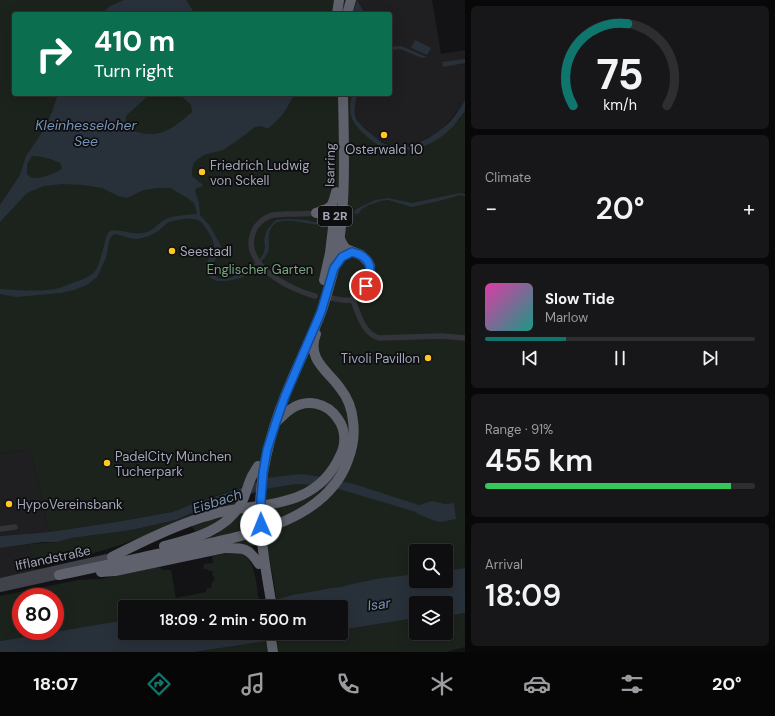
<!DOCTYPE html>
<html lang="en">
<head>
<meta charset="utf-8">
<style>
	:root { --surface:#0e0e10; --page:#171719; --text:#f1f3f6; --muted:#9b9c9f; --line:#2e2e30; --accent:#0f766e }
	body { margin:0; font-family:"DM Sans",sans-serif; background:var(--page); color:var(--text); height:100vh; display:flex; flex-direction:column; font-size:15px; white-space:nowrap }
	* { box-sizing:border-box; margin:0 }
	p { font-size:13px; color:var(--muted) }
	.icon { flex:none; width:22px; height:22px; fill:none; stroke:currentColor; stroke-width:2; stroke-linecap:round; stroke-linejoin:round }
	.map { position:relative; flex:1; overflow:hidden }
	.side { display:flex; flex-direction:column; gap:6px; padding:6px; background:#080809; width:310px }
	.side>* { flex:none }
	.guide { position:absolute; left:12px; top:12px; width:380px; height:84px; border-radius:4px; box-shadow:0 4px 16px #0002,0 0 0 1px var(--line); background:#0b6e4f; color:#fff; overflow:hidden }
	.tools { position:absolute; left:409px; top:544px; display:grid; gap:8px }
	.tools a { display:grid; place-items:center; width:44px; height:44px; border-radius:4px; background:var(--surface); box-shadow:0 4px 16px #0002,0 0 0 1px var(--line); font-size:20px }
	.speed { position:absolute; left:12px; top:588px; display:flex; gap:8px; font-size:20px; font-weight:700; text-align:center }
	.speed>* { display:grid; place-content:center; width:52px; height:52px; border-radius:50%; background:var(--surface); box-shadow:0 4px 16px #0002,0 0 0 1px var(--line); line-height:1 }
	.speed .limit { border:6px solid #d22; background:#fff; color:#111 }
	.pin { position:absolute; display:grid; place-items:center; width:34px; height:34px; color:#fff; margin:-17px; border:2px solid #fff; border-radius:50%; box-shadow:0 1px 4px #0007 }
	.me { position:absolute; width:44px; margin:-22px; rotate:359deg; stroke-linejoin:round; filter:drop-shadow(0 0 3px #0008) }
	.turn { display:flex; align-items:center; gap:14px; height:84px; padding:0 16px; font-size:18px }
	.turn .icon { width:52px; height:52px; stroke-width:2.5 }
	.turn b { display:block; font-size:28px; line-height:34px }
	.big { font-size:30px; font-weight:600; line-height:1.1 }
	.side .widget { flex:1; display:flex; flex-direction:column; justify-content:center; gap:6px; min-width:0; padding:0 14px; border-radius:6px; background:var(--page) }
	.side .dial { align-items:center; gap:0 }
	.dial svg { height:104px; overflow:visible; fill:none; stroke:var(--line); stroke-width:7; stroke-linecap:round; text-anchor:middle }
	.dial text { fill:var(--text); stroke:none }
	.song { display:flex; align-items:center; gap:12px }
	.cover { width:48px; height:48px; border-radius:6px; background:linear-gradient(135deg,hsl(320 70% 55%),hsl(170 70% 35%)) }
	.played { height:4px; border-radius:2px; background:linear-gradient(90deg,var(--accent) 30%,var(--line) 30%) }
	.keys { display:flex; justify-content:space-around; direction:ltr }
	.heat { display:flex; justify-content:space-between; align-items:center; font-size:22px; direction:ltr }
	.charge { height:6px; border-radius:3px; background:linear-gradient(90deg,#34c759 91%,var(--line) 0) }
	.trip { position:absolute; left:118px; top:600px; width:230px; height:40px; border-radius:4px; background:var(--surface); box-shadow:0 4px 16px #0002,0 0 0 1px var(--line); font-weight:600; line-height:40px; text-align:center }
	.tabs { display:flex; height:64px; justify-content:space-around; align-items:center; background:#060606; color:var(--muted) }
	.tabs .icon { width:28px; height:28px }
	.tabs .active { color:var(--accent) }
	.tabs b { font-size:18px; color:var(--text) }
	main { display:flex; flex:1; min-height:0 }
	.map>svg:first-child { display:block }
</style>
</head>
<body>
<main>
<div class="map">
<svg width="465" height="652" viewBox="0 0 465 652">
	<rect width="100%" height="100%" fill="#131315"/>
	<!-- built -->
	<g fill="#1f1f22">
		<polygon points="357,0 432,0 441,54 465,50 465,100 452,118 441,130 434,135 417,143 403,146 391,145 380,141 359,123 355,114 354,109 357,94 390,94 390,14 365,14"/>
		<polygon points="31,449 49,532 0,536 0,453"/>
		<polygon points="29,544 35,570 0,578 0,548"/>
	</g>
	<!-- green -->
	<g fill="#1b231c" fill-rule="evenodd">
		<path d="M 0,0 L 358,0 L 357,1 L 365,14 L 14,14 L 14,94 L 357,94 C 355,104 352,115 360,124 C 362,127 366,129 369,132 C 373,135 377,139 381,142 C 405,155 437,137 453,118 C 457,113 461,106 465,100 L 465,570 L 446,573 L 446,551 L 416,551 L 416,578 L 277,601 L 265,533 L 264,503 L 265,478 C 242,488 218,494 195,503 C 187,505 180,510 172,512 L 116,522 L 49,532 L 31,449 L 0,453 Z"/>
		<path d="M 240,497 C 230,512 214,528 197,533 L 187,521 L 117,546 L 94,553 L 34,567 L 29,544 L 57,542 L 72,538 L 132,530 L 176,520 L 189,514 Z"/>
		<polygon points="249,511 251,519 251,528 248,530 199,541 217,534 226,527 240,513"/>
		<polygon points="246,538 252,539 252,548 246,547 234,544 233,542"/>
		<path d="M 231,552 C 234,552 237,552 240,553 C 256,558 256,586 259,600 L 215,607 L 125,607 L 125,620 L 0,641 L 0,596 L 78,580 L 101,579 L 158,567 L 164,570 L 171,570 L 176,598 L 206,592 L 206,589 L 211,588 L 212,583 L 215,578 L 212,575 L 213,571 L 209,571 L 207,569 L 203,569 L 204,564 L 213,563 L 212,556 ZM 21,597 L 55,597 L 55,631 L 21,631 Z"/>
		<polygon points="465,613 465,647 446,652 194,652 320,633 341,633 341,630 416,618 416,633 446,633 446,616"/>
	</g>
	<!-- water -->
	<g fill="#28303a" fill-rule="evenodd">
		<polygon points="124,0 186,0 195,14 101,14 110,6"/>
		<polygon points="357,0 365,14 353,14"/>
		<polygon points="415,40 431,48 427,55 411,48"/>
		<polygon points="401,46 427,57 422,58 400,49 390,50 390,47"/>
		<polygon points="465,59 465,63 443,67 442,62"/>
		<path d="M 58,94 L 150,94 L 126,116 L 125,125 C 131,131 133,131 141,133 C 163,138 177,125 192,112 L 191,105 L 179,94 L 295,94 L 283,114 L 269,128 L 266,128 L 261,126 L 255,127 L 238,140 L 223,150 L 204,155 L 194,162 L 192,169 L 192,176 L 203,185 L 201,187 L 196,188 L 195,191 L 199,203 L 200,215 L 210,226 L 220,244 L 221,248 L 211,269 L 212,273 L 218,278 L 223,279 L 232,277 L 250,267 L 260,259 L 264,252 L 265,247 L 264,240 L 267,230 L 273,223 L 276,220 L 290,219 L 307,220 L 313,222 L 323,222 L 323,225 C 308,225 293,218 278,222 C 274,223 273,226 271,228 C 266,238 271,244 268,252 C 264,262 254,266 247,273 C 245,275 243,278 240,278 C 235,280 227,281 222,281 C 218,282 214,280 211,278 C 196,265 216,256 214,246 C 214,240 205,226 201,222 C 195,216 176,220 169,222 C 165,224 161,229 157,232 C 152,235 144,238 137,239 C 129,239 122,235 114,234 L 110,238 L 106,258 L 97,277 L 87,285 L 74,290 L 61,293 L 16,297 L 0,294 L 0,289 C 18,290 37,292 55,289 C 61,288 66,285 72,283 C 80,280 90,278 96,270 C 98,266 100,261 101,256 C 104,250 105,234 110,231 C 115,228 134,235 143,233 C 153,232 157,223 166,219 C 175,215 186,215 196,214 L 197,213 L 194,203 L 186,197 L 170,188 L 158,188 L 144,190 L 127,198 L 118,196 L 102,188 L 82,185 L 62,184 L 44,186 L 27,193 L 0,222 L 0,205 L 20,175 L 26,156 L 43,131 L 52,112 ZM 32,156 C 42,156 51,159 60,163 L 62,168 C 58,173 40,179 33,178 C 30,177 30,177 27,174 L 27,164 Z"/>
		<path d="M 352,94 L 357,94 C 353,115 352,118 369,132 C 373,135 377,139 381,142 C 405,155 437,137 453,118 C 457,113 461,106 465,100 C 465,103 465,107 465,110 C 464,113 460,117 458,120 C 444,140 416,154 391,150 C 381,148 373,142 365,135 C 350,120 348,115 352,94 Z"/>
		<polygon points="460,193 465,194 465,196 460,195 439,201 412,207 388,200 381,201 369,205 362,209 358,214 353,213 358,208 375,200 388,198 412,203"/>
		<polygon points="301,474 321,477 354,484 419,505 432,501 445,504 454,503 456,519 441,522 435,521 418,514 416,512 339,489 314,485 296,484 265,489 189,514 176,520 132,530 72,538 57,542 43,542 0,548 0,536 49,532 116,522 172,512 178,510 192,504 244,487 266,478"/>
		<polygon points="465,568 465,613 446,616 446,603 416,603 416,618 341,630 341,607 215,607 253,601 276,600 292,595 332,588 342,587 348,585 376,579 416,574 416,581 446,581 446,571"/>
		<polygon points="125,620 125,633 320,633 194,652 0,652 0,641"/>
	</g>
	<!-- pier -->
	<polygon fill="#131315" points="264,633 281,633 282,641 266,644"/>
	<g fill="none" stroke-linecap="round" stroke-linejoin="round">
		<!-- street -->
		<g stroke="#33343a" stroke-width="5.5">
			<path d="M 315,296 C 291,290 241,265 253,233 C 256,225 262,219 270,216 C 274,214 280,215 285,214 C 295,214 305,214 316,213"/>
			<path d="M 331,298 C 337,299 343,301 350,300 C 364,297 371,279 370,266"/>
			<path d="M 352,299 C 359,313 362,333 379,338 L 442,336 L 465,338"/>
			<polyline points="0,529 15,527"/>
		</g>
		<!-- secondary -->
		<g stroke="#41434a" stroke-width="8">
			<polyline points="0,582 112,557"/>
			<polyline points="0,588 59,575"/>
		</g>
		<!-- highway -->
		<g stroke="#5f616c" stroke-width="10">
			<polyline points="337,14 339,0"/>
			<polyline points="347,14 351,0"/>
			<path d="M 316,213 C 331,207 332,209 336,192"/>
			<polyline points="339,237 343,245 346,249 361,255 368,262 370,266"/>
			<polyline points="324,280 330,253 334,219"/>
			<path d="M 164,546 C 194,539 227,530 242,502 C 246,494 248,484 252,476 C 254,473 256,469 258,466"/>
			<path d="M 112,557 C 141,542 172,527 203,517 C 209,516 215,513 221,512 C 268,502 316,508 340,456 C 346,445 346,430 338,419 C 328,403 307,398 291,409 C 286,412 282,417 277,421"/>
			<path d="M 101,572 L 115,571 L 224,548 C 243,548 248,547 259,564"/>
			<path d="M 59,575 C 99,567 138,558 177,550 C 237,537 325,525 348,460 C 353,447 355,435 353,421 C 352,409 348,398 340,388 C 328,371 306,359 316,334"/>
			<path d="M 272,607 C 267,577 261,547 260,517 C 259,476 270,434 285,396 C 296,368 310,341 321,313 C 326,299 330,284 334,269 C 347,214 344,151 343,94"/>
			<polyline points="270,633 273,652"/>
		</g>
	</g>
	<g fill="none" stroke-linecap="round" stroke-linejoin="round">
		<defs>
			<path id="route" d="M 261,525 L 261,500 L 263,473 L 267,450 L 276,422 L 285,396 L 321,312 L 334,268 L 342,257 L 352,252 C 372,257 373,268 366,286"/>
		</defs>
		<!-- route casing -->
		<use href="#route" stroke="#114b97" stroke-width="10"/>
		<!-- route -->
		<use href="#route" stroke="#1a73e8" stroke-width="7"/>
	</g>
	<!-- markers -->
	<g fill="#ffc721" stroke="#0e0e10" stroke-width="1.5">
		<circle cx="384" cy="135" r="4"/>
		<circle cx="202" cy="172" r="4"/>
		<circle cx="172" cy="251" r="4"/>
		<circle cx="428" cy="358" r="4"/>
		<circle cx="107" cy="463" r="4"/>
		<circle cx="9" cy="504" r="4"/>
	</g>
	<g text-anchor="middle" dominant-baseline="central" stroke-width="3.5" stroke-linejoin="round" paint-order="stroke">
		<!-- shield labels -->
		<rect fill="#0e0e10" stroke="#767985" stroke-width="1" x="318" y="206" width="34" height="20" rx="3"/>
		<g font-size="12" font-weight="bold" fill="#a3a7b7">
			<text x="335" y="216">B 2R</text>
		</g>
		<!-- poi labels -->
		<g font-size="13" fill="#a3a7b7" stroke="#0e0e10" text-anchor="start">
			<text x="384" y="149" text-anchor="middle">Osterwald 10</text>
			<text x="210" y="165">Friedrich Ludwig<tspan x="210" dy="15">von Sckell</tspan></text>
			<text x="180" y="251">Seestadl</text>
			<text x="420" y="358" text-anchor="end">Tivoli Pavillon</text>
			<text x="115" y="456">PadelCity München<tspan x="115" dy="15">Tucherpark</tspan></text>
			<text x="17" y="504">HypoVereinsbank</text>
		</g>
		<!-- street labels -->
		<g font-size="13" fill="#a3a7b7" stroke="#0e0e10">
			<text transform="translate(330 165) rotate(-89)">Isarring</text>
			<text transform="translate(53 558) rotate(-12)">Ifflandstraße</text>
		</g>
		<!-- park labels -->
		<g font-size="13" fill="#78a47e" stroke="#0e0e10">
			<text x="260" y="269">Englischer Garten</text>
		</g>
		<!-- water labels -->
		<g font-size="14" font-style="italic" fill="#7693b6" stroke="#0e0e10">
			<text x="86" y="125">Kleinhesseloher<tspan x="86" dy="16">See</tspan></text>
			<text transform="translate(217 501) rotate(-18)">Eisbach</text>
			<text transform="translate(379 604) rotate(-8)">Isar</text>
		</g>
	</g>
</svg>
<div class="tools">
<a><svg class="icon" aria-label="search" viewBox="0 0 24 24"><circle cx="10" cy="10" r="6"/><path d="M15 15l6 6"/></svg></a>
<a><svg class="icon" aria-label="layers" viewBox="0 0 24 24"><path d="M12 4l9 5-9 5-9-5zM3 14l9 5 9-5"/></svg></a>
</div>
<div class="speed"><div class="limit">80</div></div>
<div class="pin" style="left:366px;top:286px;background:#d93025"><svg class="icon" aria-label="arrive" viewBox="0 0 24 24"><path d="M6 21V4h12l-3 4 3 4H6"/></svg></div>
<svg class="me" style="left:261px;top:525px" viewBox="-20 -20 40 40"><circle r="19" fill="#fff"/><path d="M0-13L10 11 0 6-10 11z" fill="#1a73e8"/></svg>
<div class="trip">18:09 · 2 min · 500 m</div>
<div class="guide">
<div class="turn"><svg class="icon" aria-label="right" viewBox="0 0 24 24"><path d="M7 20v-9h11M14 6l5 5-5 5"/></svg><div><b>410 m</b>Turn right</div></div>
</div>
</div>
<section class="side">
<div class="widget dial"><svg viewBox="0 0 100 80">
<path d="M14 69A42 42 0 1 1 86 69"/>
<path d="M14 69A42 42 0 0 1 56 6" stroke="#0f766e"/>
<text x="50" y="56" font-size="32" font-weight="700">75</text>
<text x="50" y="72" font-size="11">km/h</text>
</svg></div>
<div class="widget"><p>Climate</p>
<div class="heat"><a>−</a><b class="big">20°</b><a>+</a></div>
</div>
<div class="widget">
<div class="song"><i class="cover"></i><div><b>Slow Tide</b><p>Marlow</p></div></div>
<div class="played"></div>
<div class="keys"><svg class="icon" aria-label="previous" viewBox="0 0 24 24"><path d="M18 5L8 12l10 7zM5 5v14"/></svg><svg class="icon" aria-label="pause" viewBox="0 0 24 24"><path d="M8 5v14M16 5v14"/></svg><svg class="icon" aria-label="next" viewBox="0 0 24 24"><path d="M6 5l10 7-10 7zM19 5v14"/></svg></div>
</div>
<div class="widget"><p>Range · 91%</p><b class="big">455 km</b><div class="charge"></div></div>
<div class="widget"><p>Arrival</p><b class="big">18:09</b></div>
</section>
</main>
<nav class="tabs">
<b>18:07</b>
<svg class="icon active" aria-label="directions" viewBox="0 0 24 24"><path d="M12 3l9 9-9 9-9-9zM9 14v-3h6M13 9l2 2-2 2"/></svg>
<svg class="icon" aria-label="music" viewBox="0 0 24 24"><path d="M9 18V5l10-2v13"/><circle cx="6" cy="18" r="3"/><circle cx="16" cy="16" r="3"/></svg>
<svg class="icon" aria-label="phone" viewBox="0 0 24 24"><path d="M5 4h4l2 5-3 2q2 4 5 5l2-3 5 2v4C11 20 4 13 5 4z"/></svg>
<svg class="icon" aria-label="climate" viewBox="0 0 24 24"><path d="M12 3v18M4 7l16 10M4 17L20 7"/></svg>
<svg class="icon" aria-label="car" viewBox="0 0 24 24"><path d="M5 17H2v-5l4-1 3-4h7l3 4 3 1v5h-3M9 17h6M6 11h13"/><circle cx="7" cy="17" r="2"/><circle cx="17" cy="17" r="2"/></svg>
<svg class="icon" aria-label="filters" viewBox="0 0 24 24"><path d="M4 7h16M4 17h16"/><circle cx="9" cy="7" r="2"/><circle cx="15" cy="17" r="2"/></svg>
<b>20°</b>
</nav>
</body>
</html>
